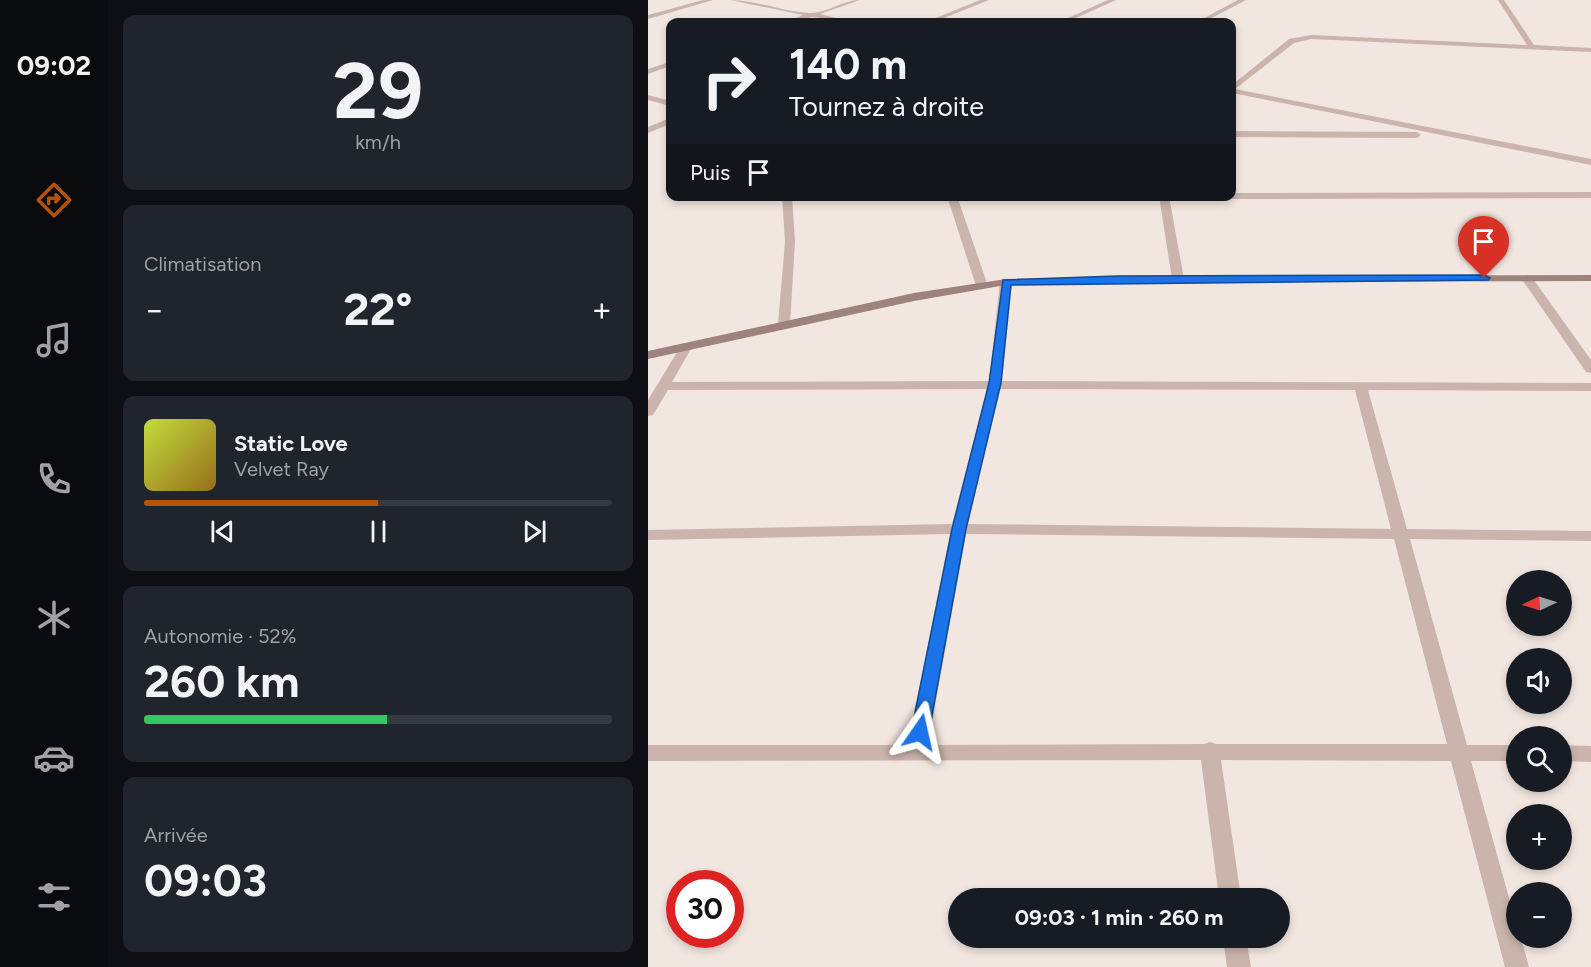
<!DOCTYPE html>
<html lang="fr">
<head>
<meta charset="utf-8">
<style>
	:root { --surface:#171b24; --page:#20242c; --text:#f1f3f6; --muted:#9ea1a6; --line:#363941; --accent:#b45309 }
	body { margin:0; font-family:Figtree,sans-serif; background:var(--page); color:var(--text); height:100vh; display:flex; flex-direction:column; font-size:22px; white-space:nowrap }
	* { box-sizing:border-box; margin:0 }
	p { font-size:20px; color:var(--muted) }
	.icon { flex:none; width:33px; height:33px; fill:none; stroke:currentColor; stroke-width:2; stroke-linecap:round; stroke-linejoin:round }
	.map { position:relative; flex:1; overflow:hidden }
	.sheet { display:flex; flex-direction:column; gap:15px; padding:15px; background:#0d0f14; width:540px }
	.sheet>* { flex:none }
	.hud { position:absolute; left:18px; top:18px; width:570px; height:183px; border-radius:12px; box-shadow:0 3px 9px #0003; background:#171b24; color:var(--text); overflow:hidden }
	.needle { width:39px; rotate:266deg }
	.buttons { position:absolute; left:858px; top:570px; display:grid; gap:12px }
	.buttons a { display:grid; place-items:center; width:66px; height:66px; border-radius:50%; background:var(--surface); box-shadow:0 3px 9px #0003; font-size:30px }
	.speed { position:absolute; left:18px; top:870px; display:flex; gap:12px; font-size:30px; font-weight:700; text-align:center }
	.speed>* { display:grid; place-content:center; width:78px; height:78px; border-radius:50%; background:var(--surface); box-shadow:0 3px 9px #0003; line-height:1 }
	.speed .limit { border:9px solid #d22; background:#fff; color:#111 }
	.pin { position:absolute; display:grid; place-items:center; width:51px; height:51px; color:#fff; margin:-62px -26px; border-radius:50% 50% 50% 0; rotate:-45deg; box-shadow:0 0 6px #0007 }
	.pin .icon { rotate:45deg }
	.me { position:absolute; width:66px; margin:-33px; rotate:11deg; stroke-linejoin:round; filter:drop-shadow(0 0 4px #0008) }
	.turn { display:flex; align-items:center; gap:21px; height:126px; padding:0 24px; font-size:27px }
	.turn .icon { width:78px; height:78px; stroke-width:2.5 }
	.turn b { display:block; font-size:42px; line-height:51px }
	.then { display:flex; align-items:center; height:57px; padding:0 24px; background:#0003; gap:12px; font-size:22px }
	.big { font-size:45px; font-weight:700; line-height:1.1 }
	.sheet .card { flex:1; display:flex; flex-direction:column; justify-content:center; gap:9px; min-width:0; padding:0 21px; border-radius:12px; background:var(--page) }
	.sheet .dial { align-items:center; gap:0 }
	.dial b { font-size:78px; line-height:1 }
	.song { display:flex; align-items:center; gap:18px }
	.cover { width:72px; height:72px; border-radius:9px; background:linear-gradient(135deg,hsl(70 70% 55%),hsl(40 70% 35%)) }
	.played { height:6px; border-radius:3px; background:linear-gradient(90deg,var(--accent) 50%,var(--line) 50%) }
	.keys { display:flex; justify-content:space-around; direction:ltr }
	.heat { display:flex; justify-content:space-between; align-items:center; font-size:33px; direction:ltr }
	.charge { height:9px; border-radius:4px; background:linear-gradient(90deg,#34c759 52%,var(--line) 0) }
	.trip { position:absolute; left:300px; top:888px; width:342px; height:60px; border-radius:30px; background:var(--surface); box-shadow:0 3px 9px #0003; font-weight:700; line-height:60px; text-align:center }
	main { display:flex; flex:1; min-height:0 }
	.dock { display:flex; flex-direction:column; width:108px; justify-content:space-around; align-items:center; background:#090b0e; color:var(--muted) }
	.dock .icon { width:42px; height:42px }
	.dock .selected { color:var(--accent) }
	.dock b { font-size:27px; color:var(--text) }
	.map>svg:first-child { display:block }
</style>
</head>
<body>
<main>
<nav class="dock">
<b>09:02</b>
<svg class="icon selected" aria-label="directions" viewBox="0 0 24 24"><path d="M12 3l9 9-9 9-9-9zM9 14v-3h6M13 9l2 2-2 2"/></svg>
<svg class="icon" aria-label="music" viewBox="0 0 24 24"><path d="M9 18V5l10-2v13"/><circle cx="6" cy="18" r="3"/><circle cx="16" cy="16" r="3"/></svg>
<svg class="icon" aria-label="phone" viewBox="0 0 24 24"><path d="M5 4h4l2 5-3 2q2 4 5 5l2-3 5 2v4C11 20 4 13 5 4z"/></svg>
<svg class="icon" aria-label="climate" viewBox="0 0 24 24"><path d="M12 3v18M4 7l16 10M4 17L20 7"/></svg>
<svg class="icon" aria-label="car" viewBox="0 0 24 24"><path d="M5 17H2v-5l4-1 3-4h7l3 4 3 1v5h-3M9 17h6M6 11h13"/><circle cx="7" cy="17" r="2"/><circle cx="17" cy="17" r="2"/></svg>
<svg class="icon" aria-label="filters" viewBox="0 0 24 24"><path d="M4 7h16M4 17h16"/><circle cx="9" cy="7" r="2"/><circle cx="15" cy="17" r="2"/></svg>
</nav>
<section class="sheet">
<div class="card dial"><b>29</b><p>km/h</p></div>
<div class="card"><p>Climatisation</p>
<div class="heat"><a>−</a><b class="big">22°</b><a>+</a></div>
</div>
<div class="card">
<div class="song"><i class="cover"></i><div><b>Static Love</b><p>Velvet Ray</p></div></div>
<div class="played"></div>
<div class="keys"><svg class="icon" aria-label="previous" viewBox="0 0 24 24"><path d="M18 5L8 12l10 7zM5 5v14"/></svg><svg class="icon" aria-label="pause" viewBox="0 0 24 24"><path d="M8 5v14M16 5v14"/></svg><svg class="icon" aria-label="next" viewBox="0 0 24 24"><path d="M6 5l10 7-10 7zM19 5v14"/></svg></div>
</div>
<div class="card"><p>Autonomie · 52%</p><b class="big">260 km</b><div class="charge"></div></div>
<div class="card"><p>Arrivée</p><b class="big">09:03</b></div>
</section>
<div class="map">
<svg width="943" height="967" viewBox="0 0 943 967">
	<rect width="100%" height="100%" fill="#f2e6e0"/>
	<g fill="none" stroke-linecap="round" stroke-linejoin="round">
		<!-- street -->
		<g fill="#cab4ac" fill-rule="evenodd">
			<polygon points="55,0 65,0 0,19 0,15"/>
			<path d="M 82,0 C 109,0 135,12 162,13 C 179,13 195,0 212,0 L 172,14 L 204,22 L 164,17 L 139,22 L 155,15 Z"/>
			<polygon points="332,0 341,0 286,22 278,22"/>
			<polygon points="460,0 468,0 419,22 411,22"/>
			<polygon points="590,0 598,0 556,22 549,22"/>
			<polygon points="850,0 856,0 886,45 943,48 943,52 663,39 646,43 587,89 943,159 943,165 584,93 584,85 641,39 663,35 879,45"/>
			<polygon points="22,62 22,66 0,74 0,69"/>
			<polygon points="0,95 22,101 22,106 0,100"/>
			<polygon points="22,118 22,124 0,133 0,127"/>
			<polygon points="584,131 769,132 773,135 769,138 584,137"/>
			<polygon points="943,192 943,198 584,199 579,196 584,196 584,193"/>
			<polygon points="134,196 144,196 147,242 142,324 136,328 130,324 137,242"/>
			<polygon points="299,196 309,196 340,286 338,288 330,288 328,286"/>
			<polygon points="511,196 521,196 536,279 530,282 524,279"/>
			<polygon points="879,275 883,276 943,360 943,373 938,372 873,278"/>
			<path d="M 358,279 L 364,282 L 354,381 L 943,383 L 943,391 L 720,390 L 759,529 L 943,531 L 943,541 L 762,539 L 819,745 L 868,745 L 868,761 L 823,761 L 868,923 L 868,938 L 873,938 L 881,967 L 857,967 L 803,761 L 573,760 L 593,898 L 571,898 L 553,760 L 0,761 L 0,745 L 260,745 L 302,534 L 0,540 L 0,530 L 304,524 L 339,389 L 20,390 L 5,415 L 0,416 L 0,400 L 34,344 L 42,344 L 44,347 L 24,382 L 341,381 L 352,282 ZM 352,389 L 707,390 L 743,529 L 320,524 ZM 318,534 L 746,539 L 799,744 L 568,744 L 562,742 L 556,744 L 280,745 Z"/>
			<polygon points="914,745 943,746 943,762 914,761"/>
			<polygon points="575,938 598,938 603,967 579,967"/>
		</g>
		<!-- secondary -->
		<polygon fill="#9e837d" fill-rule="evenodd" points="943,275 943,281 530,282 358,285 266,301 0,359 0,351 266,293 358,279 530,276"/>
	</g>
	<!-- route -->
	<polygon fill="#1a73e8" stroke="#114b97" stroke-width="1.5" points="836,275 842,278 840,280 363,285 353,383 318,529 281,732 278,737 272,739 266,737 263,732 304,529 341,383 355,280 469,276"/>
</svg>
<div class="buttons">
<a><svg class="needle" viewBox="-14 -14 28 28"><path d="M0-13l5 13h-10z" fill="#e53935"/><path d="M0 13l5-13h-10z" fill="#9ea1a6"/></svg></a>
<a><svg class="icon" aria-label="sound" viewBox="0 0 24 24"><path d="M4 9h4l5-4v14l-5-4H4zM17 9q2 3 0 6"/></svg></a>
<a><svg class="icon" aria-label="search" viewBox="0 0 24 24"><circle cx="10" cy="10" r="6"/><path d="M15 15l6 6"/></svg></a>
<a>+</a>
<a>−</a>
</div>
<div class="speed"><div class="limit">30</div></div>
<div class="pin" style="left:836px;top:278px;background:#d93025"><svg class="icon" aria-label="arrive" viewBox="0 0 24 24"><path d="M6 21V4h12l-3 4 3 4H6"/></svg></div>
<svg class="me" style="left:272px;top:732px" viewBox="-20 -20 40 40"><path d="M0-17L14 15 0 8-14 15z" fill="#1a73e8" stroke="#fff" stroke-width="4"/></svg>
<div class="trip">09:03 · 1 min · 260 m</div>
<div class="hud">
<div class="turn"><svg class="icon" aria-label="right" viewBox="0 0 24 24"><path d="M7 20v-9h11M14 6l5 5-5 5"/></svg><div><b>140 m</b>Tournez à droite</div></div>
<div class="then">Puis<svg class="icon" aria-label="arrive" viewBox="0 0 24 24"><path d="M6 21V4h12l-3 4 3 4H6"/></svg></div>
</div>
</div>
</main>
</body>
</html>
